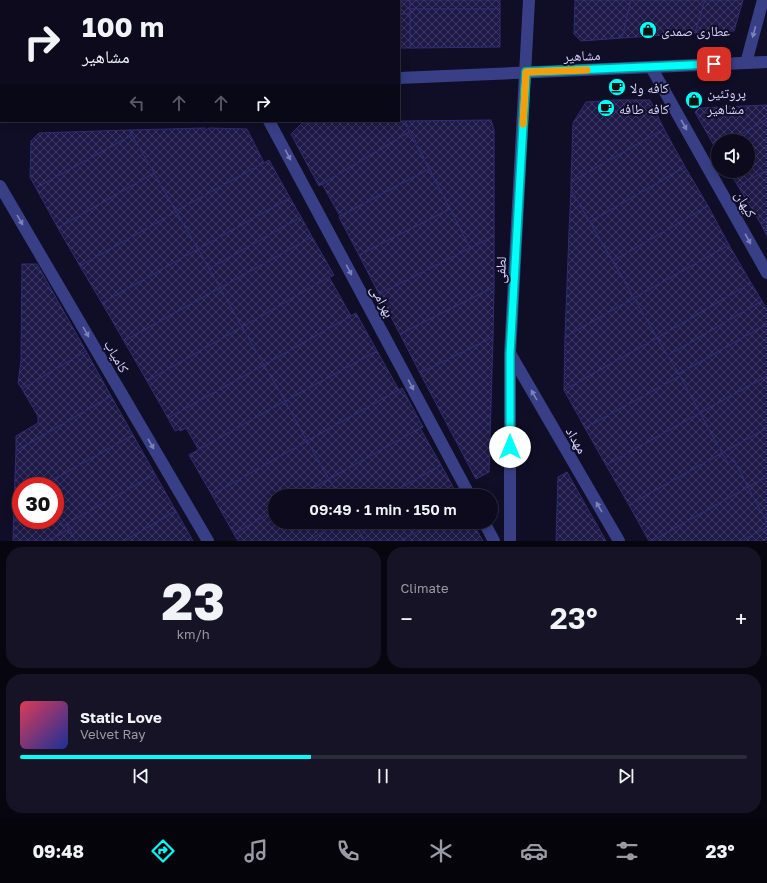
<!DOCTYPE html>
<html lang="en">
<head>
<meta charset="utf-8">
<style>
	:root { --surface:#0c0a1c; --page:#151325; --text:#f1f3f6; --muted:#9a9aa3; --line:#2c2b3b; --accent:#00fff9 }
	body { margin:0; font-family:"Golos Text","Noto Naskh Arabic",sans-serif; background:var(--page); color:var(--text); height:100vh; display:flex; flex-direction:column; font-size:15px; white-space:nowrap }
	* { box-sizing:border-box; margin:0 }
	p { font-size:13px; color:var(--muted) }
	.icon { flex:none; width:22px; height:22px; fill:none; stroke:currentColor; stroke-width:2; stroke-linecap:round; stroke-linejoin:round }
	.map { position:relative; height:541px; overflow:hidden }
	.details { display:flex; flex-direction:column; gap:6px; padding:6px; background:#07060f; flex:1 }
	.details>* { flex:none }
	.hud { position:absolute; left:0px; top:0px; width:400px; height:122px; box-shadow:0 2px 10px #0003,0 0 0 1px var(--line); background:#0c0a1c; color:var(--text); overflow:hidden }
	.fabs { position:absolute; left:711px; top:134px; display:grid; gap:8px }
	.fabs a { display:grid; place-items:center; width:44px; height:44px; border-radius:50%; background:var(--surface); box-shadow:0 2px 10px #0003,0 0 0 1px var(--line); font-size:20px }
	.speed { position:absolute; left:12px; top:477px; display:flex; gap:8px; font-size:20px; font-weight:700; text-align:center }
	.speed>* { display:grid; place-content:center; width:52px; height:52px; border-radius:50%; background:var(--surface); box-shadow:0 2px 10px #0003,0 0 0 1px var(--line); line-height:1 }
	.speed .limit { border:6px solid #d22; background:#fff; color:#111 }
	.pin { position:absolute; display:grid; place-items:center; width:34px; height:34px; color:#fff; margin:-17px; border-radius:8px; box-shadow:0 2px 6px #0006 }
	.me { position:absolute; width:44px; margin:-22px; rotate:0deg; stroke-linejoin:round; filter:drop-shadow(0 0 3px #0008) }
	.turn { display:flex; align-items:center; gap:14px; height:84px; padding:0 16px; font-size:18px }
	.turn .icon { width:52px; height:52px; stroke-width:2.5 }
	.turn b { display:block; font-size:28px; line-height:34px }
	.lanes { display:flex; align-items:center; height:38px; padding:0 16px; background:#0003; justify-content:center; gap:20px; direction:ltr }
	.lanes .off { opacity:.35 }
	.big { font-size:30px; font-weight:600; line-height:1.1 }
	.details .widget { flex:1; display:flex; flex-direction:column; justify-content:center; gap:6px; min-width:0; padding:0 14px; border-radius:16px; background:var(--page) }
	.details .dial { align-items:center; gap:0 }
	.dial b { font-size:52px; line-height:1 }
	.song { display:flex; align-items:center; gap:12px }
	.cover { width:48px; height:48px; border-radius:6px; background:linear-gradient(135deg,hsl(350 70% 55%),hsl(230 70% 35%)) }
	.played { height:4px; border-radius:2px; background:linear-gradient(90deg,var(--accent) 40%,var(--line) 40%) }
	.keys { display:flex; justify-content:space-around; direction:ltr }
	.heat { display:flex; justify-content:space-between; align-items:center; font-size:22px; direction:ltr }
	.details .tiles { flex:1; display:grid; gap:6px; grid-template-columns:1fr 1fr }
	.widget:last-child { grid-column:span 2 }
	.trip { position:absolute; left:268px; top:489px; width:230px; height:40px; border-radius:20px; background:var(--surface); box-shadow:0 2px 10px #0003,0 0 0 1px var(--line); font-weight:600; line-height:40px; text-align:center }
	.tabs { display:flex; height:64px; justify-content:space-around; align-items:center; background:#05040b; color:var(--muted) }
	.tabs .icon { width:28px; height:28px }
	.tabs .on { color:var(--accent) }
	.tabs b { font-size:18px; color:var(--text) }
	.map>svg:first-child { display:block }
</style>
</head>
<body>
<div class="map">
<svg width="767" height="541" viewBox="0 0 767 541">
	<defs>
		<pattern id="building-cross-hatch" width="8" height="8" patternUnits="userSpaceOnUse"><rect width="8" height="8" fill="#1e1a48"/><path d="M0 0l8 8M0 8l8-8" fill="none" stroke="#3e3a63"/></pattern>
	</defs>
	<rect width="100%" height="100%" fill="#100e26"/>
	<!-- building -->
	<g fill="url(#building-cross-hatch)" stroke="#312c74">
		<rect x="35" y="0" width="120" height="1"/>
		<rect x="155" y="0" width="108" height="1"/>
		<polygon points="303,0 410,0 410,14 399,14 399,1 303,1"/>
		<rect x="410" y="0" width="90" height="9"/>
		<polygon points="575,0 631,0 622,38 581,41 574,34"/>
		<polygon points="631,0 705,0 695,33 622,38"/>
		<polygon points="705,0 743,0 734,31 695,33"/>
		<polygon points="410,9 500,9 500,47 410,48"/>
		<rect x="399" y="14" width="11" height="34"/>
		<polygon points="615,100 650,100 664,129 571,182 573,123 586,102"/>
		<polygon points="767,105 767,119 729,141 718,141 718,148 716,149 695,112 699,108"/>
		<polygon points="767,119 767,170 738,186 729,171 748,171 748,141 729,141"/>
		<polygon points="491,120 494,130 494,236 470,248 405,121"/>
		<polygon points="405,121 409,132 319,186 291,134 302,123"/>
		<polygon points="205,128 206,130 209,128 247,129 264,163 176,211 129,130"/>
		<polygon points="664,129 685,167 590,222 571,190 571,182"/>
		<polygon points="129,130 132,135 36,188 30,177 31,141 39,133"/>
		<polygon points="409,132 429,169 340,216 322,184"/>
		<polygon points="132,135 154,173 58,228 36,188"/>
		<polygon points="269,160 290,198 198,249 176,211"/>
		<polygon points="685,167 708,206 613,261 590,222"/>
		<polygon points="429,169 450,209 359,255 339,217"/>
		<polygon points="767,170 767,221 761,224 738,186"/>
		<polygon points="154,173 176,212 80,266 58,228"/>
		<polygon points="571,190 634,298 565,337 569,232"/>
		<polygon points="290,198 301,217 209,269 198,249"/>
		<polygon points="708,206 729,245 634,298 613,261"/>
		<polygon points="450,209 470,248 379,294 359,255"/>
		<polygon points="176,212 198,249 102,303 80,266"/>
		<polygon points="301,217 312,237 220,288 209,269"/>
		<polygon points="767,221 767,236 761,224"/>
		<polygon points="494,236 494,287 400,334 379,294"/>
		<polygon points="312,237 334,275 242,327 220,288"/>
		<polygon points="729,245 751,283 657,338 634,298"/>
		<polygon points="198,249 220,288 124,341 102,303"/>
		<polygon points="22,264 37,264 86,351 22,389 18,383 21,361"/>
		<polygon points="329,277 351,316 264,365 242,327"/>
		<polygon points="751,283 762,301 667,356 657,338"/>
		<polygon points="494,287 493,337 420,373 400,334"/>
		<polygon points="220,288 242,327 147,381 124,341"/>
		<polygon points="634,298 657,338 564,390 565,337"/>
		<polygon points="762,301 767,310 767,324 678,374 667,356"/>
		<polygon points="356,313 377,351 285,401 264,365"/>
		<polygon points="767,324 767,376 700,413 679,374"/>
		<polygon points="242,327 264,365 168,418 147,381"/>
		<polygon points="493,337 489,472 476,479 420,373"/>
		<polygon points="657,338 680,376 585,428 564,390"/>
		<polygon points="86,351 111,396 16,451 16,436 38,423 38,416 22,389"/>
		<polygon points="377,351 399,390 307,441 285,401"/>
		<polygon points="264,365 285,401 199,450 186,428 180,431 180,429 175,431 168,418"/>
		<polygon points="680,376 700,413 606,465 585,428"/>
		<polygon points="767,376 767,428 722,453 700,413"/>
		<polygon points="402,388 423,427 329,479 307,441"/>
		<polygon points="111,396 133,435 42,486 21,486 21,499 14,503 16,451"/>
		<polygon points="285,401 307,441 212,495 189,455"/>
		<polygon points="700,413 722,453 629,505 606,465"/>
		<polygon points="420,428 441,465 386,496 339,496 329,479"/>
		<polygon points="767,428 767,477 748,487 734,460 728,463 722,453"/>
		<polygon points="133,435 155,474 63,526 55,513 55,486 42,486"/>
		<polygon points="307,441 329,479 299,496 275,496 275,510 234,534 212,495"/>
		<polygon points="722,453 728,463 734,460 748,487 652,541 649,541 629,505"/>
		<polygon points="441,465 458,496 386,496 413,481"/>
		<polygon points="567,472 606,541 556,541 558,477"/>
		<polygon points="155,474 176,511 124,541 76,541 66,524"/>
		<polygon points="767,477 767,523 748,487"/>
		<polygon points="329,479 339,496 299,496"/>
		<polygon points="748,487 767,523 767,527 742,541 652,541"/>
		<polygon points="21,499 21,520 55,520 55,513 63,526 66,524 69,529 48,541 13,541 14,503"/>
		<polygon points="275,510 275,522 341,522 307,541 238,541 234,534"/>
		<polygon points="176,511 193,541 124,541 143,530"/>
		<polygon points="341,522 354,522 365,541 307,541"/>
		<polygon points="354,522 439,522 427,529 426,527 400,541 365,541"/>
		<polygon points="439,522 472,522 483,541 400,541 426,527 427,529"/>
		<polygon points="767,527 767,541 742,541"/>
		<polygon points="69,529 76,541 48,541 54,538"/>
	</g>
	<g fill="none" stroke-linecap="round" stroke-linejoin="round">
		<!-- minor -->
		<g stroke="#383f86" stroke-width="12">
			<polyline points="281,1 281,0"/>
			<polyline points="746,63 763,0"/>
			<polyline points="651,67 767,273"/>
			<polyline points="399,78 767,62"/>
			<polyline points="0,93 1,93"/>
			<polyline points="269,121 470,496"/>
			<polyline points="0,186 208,541"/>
			<polyline points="511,355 619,541"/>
			<polyline points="484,522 494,541"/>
			<polyline points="510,541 510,354 529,0"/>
		</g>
	</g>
	<!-- one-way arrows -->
	<defs><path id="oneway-solid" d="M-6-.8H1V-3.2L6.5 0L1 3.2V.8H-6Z"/></defs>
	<g fill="#7e82bc">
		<use href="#oneway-solid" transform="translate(754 32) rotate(105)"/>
		<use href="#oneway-solid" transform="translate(684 125) rotate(61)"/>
		<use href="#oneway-solid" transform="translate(288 155) rotate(62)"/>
		<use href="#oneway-solid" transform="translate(20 220) rotate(60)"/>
		<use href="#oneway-solid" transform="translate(748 239) rotate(61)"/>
		<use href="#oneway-solid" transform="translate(349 270) rotate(62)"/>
		<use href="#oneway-solid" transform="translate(86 332) rotate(60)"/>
		<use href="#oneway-solid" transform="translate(411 385) rotate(62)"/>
		<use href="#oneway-solid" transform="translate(534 395) rotate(-120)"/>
		<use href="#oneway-solid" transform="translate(151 444) rotate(60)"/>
		<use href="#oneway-solid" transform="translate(599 507) rotate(-120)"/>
	</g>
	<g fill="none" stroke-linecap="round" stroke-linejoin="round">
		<defs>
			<polyline id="route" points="510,447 510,354 526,72 714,64"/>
		</defs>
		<!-- route casing -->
		<use href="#route" stroke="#00a6a2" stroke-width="10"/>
		<!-- route -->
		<use href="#route" stroke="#00fff9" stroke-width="7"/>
		<!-- slow -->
		<polyline stroke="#f59e0b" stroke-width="7" points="523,124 526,72 587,70"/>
	</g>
	<!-- icons -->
	<defs>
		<symbol id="shop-disc" viewBox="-11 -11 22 22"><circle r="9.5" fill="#00fff9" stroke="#100e26"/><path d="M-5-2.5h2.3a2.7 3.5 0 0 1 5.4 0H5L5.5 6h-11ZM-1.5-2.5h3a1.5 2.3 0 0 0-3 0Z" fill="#111"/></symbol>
		<symbol id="cafe-disc" viewBox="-11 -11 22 22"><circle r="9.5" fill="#00fff9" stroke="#100e26"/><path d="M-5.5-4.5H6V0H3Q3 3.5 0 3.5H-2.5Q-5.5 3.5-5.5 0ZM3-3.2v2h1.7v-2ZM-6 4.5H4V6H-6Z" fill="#111"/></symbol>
	</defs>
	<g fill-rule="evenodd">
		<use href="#shop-disc" x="638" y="20" width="20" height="20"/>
		<use href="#cafe-disc" x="607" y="77" width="20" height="20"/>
		<use href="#shop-disc" x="684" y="90" width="20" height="20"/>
		<use href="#cafe-disc" x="596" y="98" width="20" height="20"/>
	</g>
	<g text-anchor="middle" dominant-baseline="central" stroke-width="4" stroke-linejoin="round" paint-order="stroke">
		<!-- poi labels -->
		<g font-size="14" fill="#d4d4ff" stroke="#100e26" text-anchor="start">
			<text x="661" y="30">عطاری صمدی</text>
			<text x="630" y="87">کافه ولا</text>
			<text x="707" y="92">پروتئین<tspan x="707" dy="16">مشاهیر</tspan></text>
			<text x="619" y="108">کافه طافه</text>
		</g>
		<!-- street labels -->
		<g font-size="14" fill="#d4d4ff" stroke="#100e26">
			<text transform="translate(582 55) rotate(-2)">مشاهیر</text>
			<text transform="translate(746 204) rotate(61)">کیهان</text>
			<text transform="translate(500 270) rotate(-87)">لطفی</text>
			<text transform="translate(383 301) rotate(62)">بهرامی</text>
			<text transform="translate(117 356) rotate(60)">کامیاب</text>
			<text transform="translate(577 440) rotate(60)">مهداد</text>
		</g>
	</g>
</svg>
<div class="fabs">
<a><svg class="icon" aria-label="sound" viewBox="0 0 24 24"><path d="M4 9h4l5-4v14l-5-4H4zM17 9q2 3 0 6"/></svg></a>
</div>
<div class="speed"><div class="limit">30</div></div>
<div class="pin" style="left:714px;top:64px;background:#d93025"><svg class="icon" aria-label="arrive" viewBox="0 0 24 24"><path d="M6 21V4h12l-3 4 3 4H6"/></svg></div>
<svg class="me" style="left:510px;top:447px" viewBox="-20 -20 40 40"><circle r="19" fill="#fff"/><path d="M0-13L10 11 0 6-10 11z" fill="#00fff9"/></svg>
<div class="trip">09:49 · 1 min · 150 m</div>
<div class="hud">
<div class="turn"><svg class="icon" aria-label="right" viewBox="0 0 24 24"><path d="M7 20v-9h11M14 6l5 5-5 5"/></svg><div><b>100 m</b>مشاهیر</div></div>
<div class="lanes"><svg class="icon off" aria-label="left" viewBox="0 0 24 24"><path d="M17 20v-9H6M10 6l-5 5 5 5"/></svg><svg class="icon off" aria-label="ahead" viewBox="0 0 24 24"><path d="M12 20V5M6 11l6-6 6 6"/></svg><svg class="icon off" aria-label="ahead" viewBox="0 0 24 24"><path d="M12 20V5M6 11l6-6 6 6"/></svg><svg class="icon" aria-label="right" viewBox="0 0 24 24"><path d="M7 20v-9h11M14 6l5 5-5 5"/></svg></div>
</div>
</div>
<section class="details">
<div class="tiles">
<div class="widget dial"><b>23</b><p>km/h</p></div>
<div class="widget"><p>Climate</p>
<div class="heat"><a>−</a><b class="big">23°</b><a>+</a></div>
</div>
<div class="widget">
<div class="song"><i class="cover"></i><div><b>Static Love</b><p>Velvet Ray</p></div></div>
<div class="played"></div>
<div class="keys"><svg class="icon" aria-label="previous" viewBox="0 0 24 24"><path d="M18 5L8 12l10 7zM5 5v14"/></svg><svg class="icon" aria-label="pause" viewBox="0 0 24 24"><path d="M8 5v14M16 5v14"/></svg><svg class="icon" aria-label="next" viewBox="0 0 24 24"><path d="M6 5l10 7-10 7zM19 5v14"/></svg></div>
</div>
</div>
</section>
<nav class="tabs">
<b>09:48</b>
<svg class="icon on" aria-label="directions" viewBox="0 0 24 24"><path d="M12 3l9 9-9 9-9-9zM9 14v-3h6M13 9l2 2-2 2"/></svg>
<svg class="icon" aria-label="music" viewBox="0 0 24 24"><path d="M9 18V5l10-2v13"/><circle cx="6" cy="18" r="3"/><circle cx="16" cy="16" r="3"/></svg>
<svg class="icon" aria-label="phone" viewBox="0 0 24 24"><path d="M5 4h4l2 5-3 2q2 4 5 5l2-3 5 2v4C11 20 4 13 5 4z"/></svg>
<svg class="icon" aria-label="climate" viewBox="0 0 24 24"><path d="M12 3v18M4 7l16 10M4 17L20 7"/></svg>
<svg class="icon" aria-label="car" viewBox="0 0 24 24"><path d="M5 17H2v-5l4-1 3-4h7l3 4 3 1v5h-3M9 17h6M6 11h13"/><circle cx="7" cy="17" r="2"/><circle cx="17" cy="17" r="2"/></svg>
<svg class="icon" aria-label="filters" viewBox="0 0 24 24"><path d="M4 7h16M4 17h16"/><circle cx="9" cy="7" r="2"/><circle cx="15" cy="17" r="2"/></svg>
<b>23°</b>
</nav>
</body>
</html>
